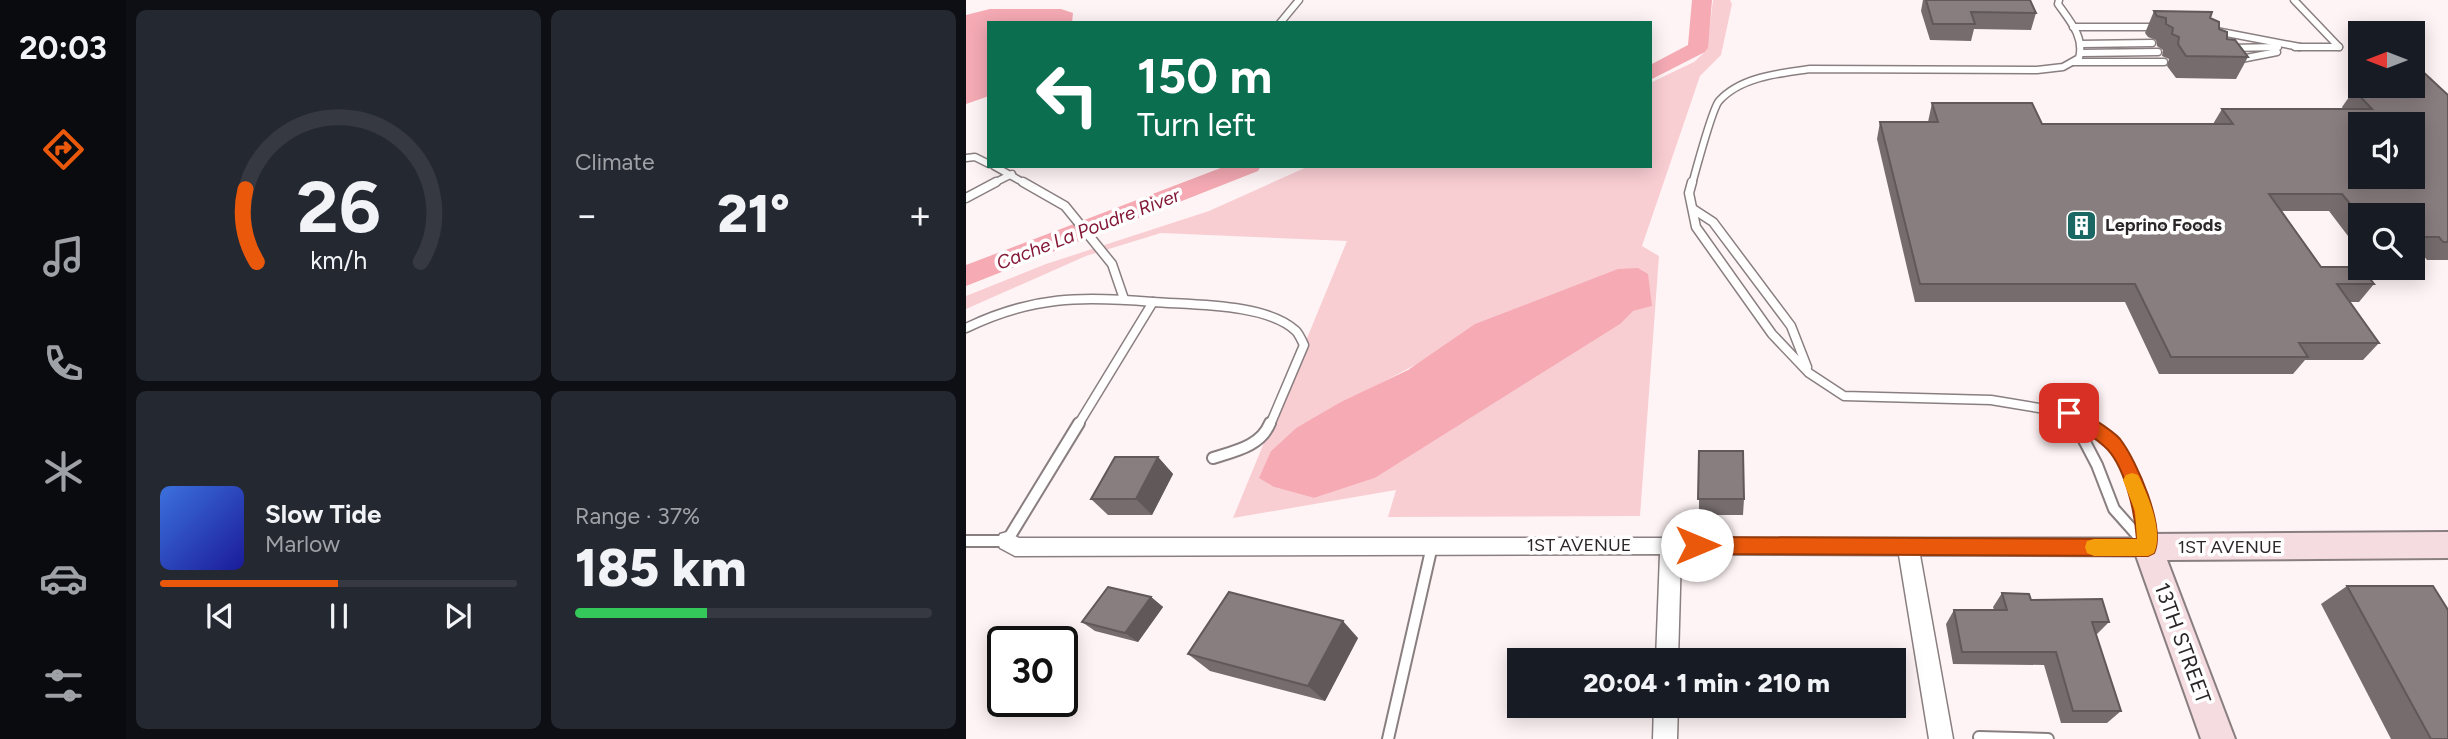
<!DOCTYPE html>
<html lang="en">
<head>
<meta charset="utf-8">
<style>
	:root { --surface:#171b24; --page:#242831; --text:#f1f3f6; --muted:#9ea1a6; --line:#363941; --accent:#ea580c }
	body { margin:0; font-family:Figtree,sans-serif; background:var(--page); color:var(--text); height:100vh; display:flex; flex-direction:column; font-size:26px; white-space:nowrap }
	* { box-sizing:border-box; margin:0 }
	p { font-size:23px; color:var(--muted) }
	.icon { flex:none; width:38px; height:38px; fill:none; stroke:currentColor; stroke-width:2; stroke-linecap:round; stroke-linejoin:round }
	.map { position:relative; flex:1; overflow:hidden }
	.drawer { display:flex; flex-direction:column; gap:10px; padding:10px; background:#0d0f14; width:840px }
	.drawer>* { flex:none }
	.banner { position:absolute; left:21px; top:21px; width:665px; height:147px; border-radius:0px; box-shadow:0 4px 18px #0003; background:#0b6e4f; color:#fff; overflow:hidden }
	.needle { width:46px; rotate:270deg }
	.buttons { position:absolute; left:1382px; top:21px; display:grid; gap:14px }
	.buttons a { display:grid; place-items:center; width:77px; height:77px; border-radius:0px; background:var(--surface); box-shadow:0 4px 18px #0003; font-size:35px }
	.speed { position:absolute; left:21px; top:626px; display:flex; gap:14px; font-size:35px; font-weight:700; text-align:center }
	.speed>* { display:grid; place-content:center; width:91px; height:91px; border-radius:50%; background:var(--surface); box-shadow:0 4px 18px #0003; line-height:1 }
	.speed .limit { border:4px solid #111; border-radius:10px; background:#fff; color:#111 }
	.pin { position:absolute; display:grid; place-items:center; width:60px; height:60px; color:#fff; margin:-30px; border-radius:14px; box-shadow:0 4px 10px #0006 }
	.me { position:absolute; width:77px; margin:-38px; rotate:90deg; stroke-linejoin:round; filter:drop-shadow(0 0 5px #0008) }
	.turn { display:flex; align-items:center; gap:24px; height:147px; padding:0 35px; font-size:32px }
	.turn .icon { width:91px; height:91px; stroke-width:2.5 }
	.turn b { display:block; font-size:49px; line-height:60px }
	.big { font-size:52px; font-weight:800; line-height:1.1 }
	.drawer .tile { flex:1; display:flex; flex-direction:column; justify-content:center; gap:10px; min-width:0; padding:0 24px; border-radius:10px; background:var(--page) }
	.drawer .dial { align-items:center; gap:0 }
	.dial svg { height:182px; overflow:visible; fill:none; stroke:var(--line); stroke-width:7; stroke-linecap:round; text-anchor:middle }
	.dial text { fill:var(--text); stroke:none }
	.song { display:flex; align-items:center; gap:21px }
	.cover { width:84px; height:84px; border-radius:10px; background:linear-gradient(135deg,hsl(220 70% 55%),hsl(240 70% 35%)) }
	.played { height:7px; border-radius:4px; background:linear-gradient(90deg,var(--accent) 50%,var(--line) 50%) }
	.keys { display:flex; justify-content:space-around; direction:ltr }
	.heat { display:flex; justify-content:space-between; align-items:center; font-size:38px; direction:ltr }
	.charge { height:10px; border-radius:5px; background:linear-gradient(90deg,#34c759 37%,var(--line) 0) }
	.drawer .tiles { flex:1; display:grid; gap:10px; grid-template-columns:repeat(2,1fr) }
	.trip { position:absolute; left:541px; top:648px; width:399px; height:70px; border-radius:0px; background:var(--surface); box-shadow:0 4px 18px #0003; font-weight:800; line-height:70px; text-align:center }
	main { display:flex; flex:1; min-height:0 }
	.menu { display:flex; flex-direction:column; width:126px; justify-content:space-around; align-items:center; background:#090b0e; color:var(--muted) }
	.menu .icon { width:49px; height:49px }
	.menu .selected { color:var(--accent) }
	.menu b { font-size:32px; color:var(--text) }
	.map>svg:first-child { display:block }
</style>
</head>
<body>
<main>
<nav class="menu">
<b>20:03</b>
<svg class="icon selected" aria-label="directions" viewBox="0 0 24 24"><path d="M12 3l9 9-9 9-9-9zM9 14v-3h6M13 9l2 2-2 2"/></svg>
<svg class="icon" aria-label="music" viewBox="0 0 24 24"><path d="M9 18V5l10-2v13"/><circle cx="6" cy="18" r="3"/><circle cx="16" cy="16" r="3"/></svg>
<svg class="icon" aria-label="phone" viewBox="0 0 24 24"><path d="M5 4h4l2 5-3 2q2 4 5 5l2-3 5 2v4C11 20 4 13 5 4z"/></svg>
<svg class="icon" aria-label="climate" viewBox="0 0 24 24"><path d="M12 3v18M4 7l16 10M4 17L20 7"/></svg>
<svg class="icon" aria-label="car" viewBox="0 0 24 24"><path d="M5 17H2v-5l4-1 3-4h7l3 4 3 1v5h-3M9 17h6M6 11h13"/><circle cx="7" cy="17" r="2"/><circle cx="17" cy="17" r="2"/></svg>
<svg class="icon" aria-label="filters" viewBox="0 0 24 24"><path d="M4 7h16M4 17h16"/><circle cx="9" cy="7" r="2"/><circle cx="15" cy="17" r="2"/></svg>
</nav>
<section class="drawer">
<div class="tiles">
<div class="tile dial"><svg viewBox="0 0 100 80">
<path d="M14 69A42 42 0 1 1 86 69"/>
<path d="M14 69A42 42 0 0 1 9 37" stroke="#ea580c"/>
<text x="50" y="56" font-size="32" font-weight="700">26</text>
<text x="50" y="72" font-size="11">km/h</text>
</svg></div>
<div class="tile"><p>Climate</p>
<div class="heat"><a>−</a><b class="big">21°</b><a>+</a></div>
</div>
<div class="tile">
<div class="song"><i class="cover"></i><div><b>Slow Tide</b><p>Marlow</p></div></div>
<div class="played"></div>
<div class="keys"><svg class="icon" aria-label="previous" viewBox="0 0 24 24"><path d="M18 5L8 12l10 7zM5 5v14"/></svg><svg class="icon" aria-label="pause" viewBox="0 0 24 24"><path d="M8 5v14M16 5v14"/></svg><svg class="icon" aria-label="next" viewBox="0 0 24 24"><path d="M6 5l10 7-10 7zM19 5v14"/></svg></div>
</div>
<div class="tile"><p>Range · 37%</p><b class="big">185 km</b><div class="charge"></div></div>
</div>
</section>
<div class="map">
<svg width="1482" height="739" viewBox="0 0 1482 739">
	<rect width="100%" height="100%" fill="#fff4f5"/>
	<!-- green -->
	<path fill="#f9ced3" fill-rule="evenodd" d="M 747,0 L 764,0 L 766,4 L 755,55 L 734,76 L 676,246 L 693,256 L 674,516 L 422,517 L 430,490 L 267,518 L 381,241 L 195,233 L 120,256 L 0,309 L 0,296 L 80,264 L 243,211 L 343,166 L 684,166 L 684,83 L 728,62 L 741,50 ZM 685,306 L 666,311 L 653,324 L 409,478 L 348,498 L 308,487 L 305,451 L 330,428 L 466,356 Z"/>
	<!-- water -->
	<g fill="#f5aab4">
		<polygon points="24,9 95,9 107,13 106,23 23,23 23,96 0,104 0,15"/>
		<polygon points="672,268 682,274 686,306 667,311 654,324 409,478 348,498 308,487 293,478 305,451 330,428 375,402 442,370 509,324 652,269"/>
	</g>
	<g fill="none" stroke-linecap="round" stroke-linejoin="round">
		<!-- river -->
		<g fill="#f5aab4" fill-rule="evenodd">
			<polygon points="726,0 746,0 742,48 739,52 684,80 684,65 722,45"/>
			<polygon points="260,166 295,166 292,171 0,286 0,265"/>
		</g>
		<defs>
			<g id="lane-far2">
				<polyline points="1328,0 1373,47"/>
				<polyline points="314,23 333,0"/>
				<polyline points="1107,27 1190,27"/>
				<polyline points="1250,31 1334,47"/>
				<polyline points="1115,44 1186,43"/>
				<polyline points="1329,47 1373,47"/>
				<polyline points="1266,48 1312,47"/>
				<polyline points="1115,53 1192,52"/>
				<polyline points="1270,60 1311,52"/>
				<polyline points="1107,62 1198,62"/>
				<polyline points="0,158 9,157 23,164"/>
				<polyline points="28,166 60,184"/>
				<polyline points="26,184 46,174"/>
				<path d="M 726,184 C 730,170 746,109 753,101 C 774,77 814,73 844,69 L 1071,70 L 1097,67 L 1113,58 C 1119,37 1103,20 1092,4 L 1093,0"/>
			</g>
			<g id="lane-far1">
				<polyline points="57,182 99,206 146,264 158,299"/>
				<polyline points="726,182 723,193 730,227 806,334 843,373 878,396 1025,400 1103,413 1120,425"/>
				<polyline points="0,198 30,182"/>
				<polyline points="727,209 747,222 825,326 841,367"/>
				<path d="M 187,302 C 225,305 301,303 330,331 C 333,334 336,341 338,345 L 304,425"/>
				<path d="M 0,328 C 66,296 115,296 187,302 L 112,425"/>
				<polyline points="1106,418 1110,425"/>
			</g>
			<g id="lane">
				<polyline points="1109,423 1131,465 1148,509 1181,546"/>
				<path d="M 1117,423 C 1126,429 1137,435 1145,442 C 1169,462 1178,514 1181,544"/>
				<path d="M 247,458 C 269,451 295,446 304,423"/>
				<polyline points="0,541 41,541 113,423"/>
				<polyline points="1013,737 1082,739"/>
				<polyline points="422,739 466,546"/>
			</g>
			<g id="street">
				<polygon points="41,532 53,538 1182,538 1189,540 1192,547 1189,554 1182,556 954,555 987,739 963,739 933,555 715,554 712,660 690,660 694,554 49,556 34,548 31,541 34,534"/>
				<polygon points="688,705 712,705 711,739 687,739"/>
			</g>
			<polygon id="secondary" points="1482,532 1482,558 1201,560 1269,739 1235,739 1167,547 1172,538 1182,534"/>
		</defs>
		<!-- lane-far2 casing -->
		<use href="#lane-far2" stroke="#8a7f80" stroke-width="9"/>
		<!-- lane-far1 casing -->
		<use href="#lane-far1" stroke="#8a7f80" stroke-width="11"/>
		<!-- lane casing -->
		<use href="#lane" stroke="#8a7f80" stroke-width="14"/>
		<!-- street casing -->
		<use href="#street" stroke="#8a7f80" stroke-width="3"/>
		<!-- secondary casing -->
		<use href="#secondary" stroke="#8a7f80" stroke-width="4"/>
		<!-- lane-far2 -->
		<use href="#lane-far2" stroke="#fff" stroke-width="6"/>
		<!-- lane-far1 -->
		<use href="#lane-far1" stroke="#fff" stroke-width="8"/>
		<!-- lane -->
		<use href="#lane" stroke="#fff" stroke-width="10"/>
		<!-- street -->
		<use href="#street" fill="#fff" fill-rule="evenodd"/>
		<!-- secondary -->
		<use href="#secondary" fill="#f5dce0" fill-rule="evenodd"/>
	</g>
	<!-- wall -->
	<g fill="#766c6d">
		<polygon points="957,0 1064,0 1070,13 1065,30 1008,29 1005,41 964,40 955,11"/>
		<polygon points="1188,11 1244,18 1253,29 1261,39 1282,57 1270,79 1210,78 1201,66 1203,59 1196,56 1197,50 1191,46 1190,40 1182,37 1179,33"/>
		<polygon points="1395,84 1395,86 1447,86 1482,95 1482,260 1461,260 1457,255 1447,255 1447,215 1395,215 1395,241 1391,236 1382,236 1363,211 1316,211 1355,267 1408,284 1393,302 1384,302 1413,343 1397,360 1339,360 1327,374 1193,374 1159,302 949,302 911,139 914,122 962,122 966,103 1076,124 1247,124 1256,109 1377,109 1376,107 1388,90 1396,90 1393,86"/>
		<polygon points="733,451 778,499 777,515 733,515"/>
		<polygon points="192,457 207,474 186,515 142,515 125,499"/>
		<polygon points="1381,586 1482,739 1425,739 1355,604"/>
		<polygon points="1036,593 1065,600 1143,622 1130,635 1155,711 1141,723 1095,723 1078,665 987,664 980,624 988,610 1028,610 1027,607"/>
		<polygon points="185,597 197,607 172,642 129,631 116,622"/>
		<polygon points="392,638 359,701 244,671 222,654"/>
	</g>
	<!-- shaded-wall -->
	<g fill="#605859">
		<polygon points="192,457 207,474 186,515 170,499"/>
		<polygon points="185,597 197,607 172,642 159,633"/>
		<polygon points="377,621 392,638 359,701 342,686"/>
	</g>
	<!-- building -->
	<g fill="#897e7f" stroke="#605859" stroke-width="2" fill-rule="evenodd">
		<polygon points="960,0 1064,0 1070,13 1005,12 1009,24 967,24"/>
		<polygon points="1188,11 1246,12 1244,18 1253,22 1253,29 1261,32 1261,39 1269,40 1282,57 1220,56 1212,44 1213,37 1206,34 1207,28 1200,24 1200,18 1191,16"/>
		<path d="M 1447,69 L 1454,69 L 1482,95 L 1482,242 L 1477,242 L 1473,237 L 1447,237 L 1447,215 L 1395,215 L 1395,217 L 1376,194 L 1303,194 L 1355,267 L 1395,267 L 1408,284 L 1371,284 L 1413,343 L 1333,343 L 1342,357 L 1205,357 L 1169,284 L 954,284 L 914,122 L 972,122 L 966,103 L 1066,103 L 1076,124 L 1267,124 L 1256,109 L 1406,109 L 1388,90 L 1425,90 L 1421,86 L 1447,86 ZM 1395,124 L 1447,124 L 1447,177 L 1395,177 Z"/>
		<polygon points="733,451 777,451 778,499 732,499"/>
		<polygon points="149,457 192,457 170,499 125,499"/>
		<polygon points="1381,586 1467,586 1482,610 1482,739 1465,739"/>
		<polygon points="142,587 185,597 159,633 116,622"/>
		<polygon points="263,592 377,621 342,686 222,654"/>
		<polygon points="1036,593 1063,594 1065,600 1136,599 1143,622 1126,622 1155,711 1107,711 1090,652 996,652 988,610 1041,610"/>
	</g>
	<!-- route -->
	<path fill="#ea580c" stroke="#983908" stroke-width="2" d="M 1103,406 C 1115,410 1146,430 1154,439 C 1171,461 1200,528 1188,553 L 1182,556 L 731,554 L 724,551 L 722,545 L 724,539 L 731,537 L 1171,539 C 1169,513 1159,464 1138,446 C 1126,435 1111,427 1097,418 L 1095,413 L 1097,408 Z"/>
	<!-- slow -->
	<path fill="#f59e0b" d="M 1166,473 L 1172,475 C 1182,495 1198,532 1188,553 L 1182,556 L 1128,556 L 1121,553 L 1119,547 L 1121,541 L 1128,539 L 1171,539 L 1169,511 L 1157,480 L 1160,475 Z"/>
	<!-- icons -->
	<defs>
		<symbol id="building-square" viewBox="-11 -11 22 22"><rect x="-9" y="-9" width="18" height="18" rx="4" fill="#1a6763" stroke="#fff"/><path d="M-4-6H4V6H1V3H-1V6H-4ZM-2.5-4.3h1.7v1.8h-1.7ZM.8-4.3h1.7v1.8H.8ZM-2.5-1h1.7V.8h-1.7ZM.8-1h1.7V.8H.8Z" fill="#fff"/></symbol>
	</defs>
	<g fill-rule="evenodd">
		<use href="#building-square" x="1098" y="208" width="35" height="35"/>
	</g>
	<g text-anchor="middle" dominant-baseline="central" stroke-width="7" stroke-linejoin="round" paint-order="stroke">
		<!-- poi labels -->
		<g font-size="18" font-weight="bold" fill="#2b2627" stroke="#fff" text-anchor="start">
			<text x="1139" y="225">Leprino Foods</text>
		</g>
		<!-- street labels -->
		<g font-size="18" fill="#2b2627" stroke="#fff">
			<text x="613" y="545">1ST AVENUE</text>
			<text x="1264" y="547">1ST AVENUE</text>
		</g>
		<!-- water labels -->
		<g font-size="19" font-style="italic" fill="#831937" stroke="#fff">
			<text transform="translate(122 229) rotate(-21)">Cache La Poudre River</text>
		</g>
		<!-- near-street labels -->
		<g font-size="21" fill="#2b2627" stroke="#fff">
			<text transform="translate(1217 643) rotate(70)">13TH STREET</text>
		</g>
	</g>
</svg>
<div class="buttons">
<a><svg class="needle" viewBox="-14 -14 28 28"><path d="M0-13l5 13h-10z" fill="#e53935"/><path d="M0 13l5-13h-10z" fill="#9ea1a6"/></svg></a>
<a><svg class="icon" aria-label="sound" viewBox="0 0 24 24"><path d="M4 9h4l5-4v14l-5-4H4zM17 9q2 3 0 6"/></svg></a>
<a><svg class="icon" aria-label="search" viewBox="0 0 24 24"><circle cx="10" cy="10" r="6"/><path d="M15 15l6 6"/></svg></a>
</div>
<div class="speed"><div class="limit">30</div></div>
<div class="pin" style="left:1103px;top:413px;background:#d93025"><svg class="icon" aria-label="arrive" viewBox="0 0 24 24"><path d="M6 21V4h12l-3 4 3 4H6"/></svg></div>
<svg class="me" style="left:731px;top:545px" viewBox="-20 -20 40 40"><circle r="19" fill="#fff"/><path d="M0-13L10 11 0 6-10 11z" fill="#ea580c"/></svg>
<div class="trip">20:04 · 1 min · 210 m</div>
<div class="banner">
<div class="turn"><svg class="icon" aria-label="left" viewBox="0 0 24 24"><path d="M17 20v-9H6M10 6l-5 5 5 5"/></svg><div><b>150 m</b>Turn left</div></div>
</div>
</div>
</main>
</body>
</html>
